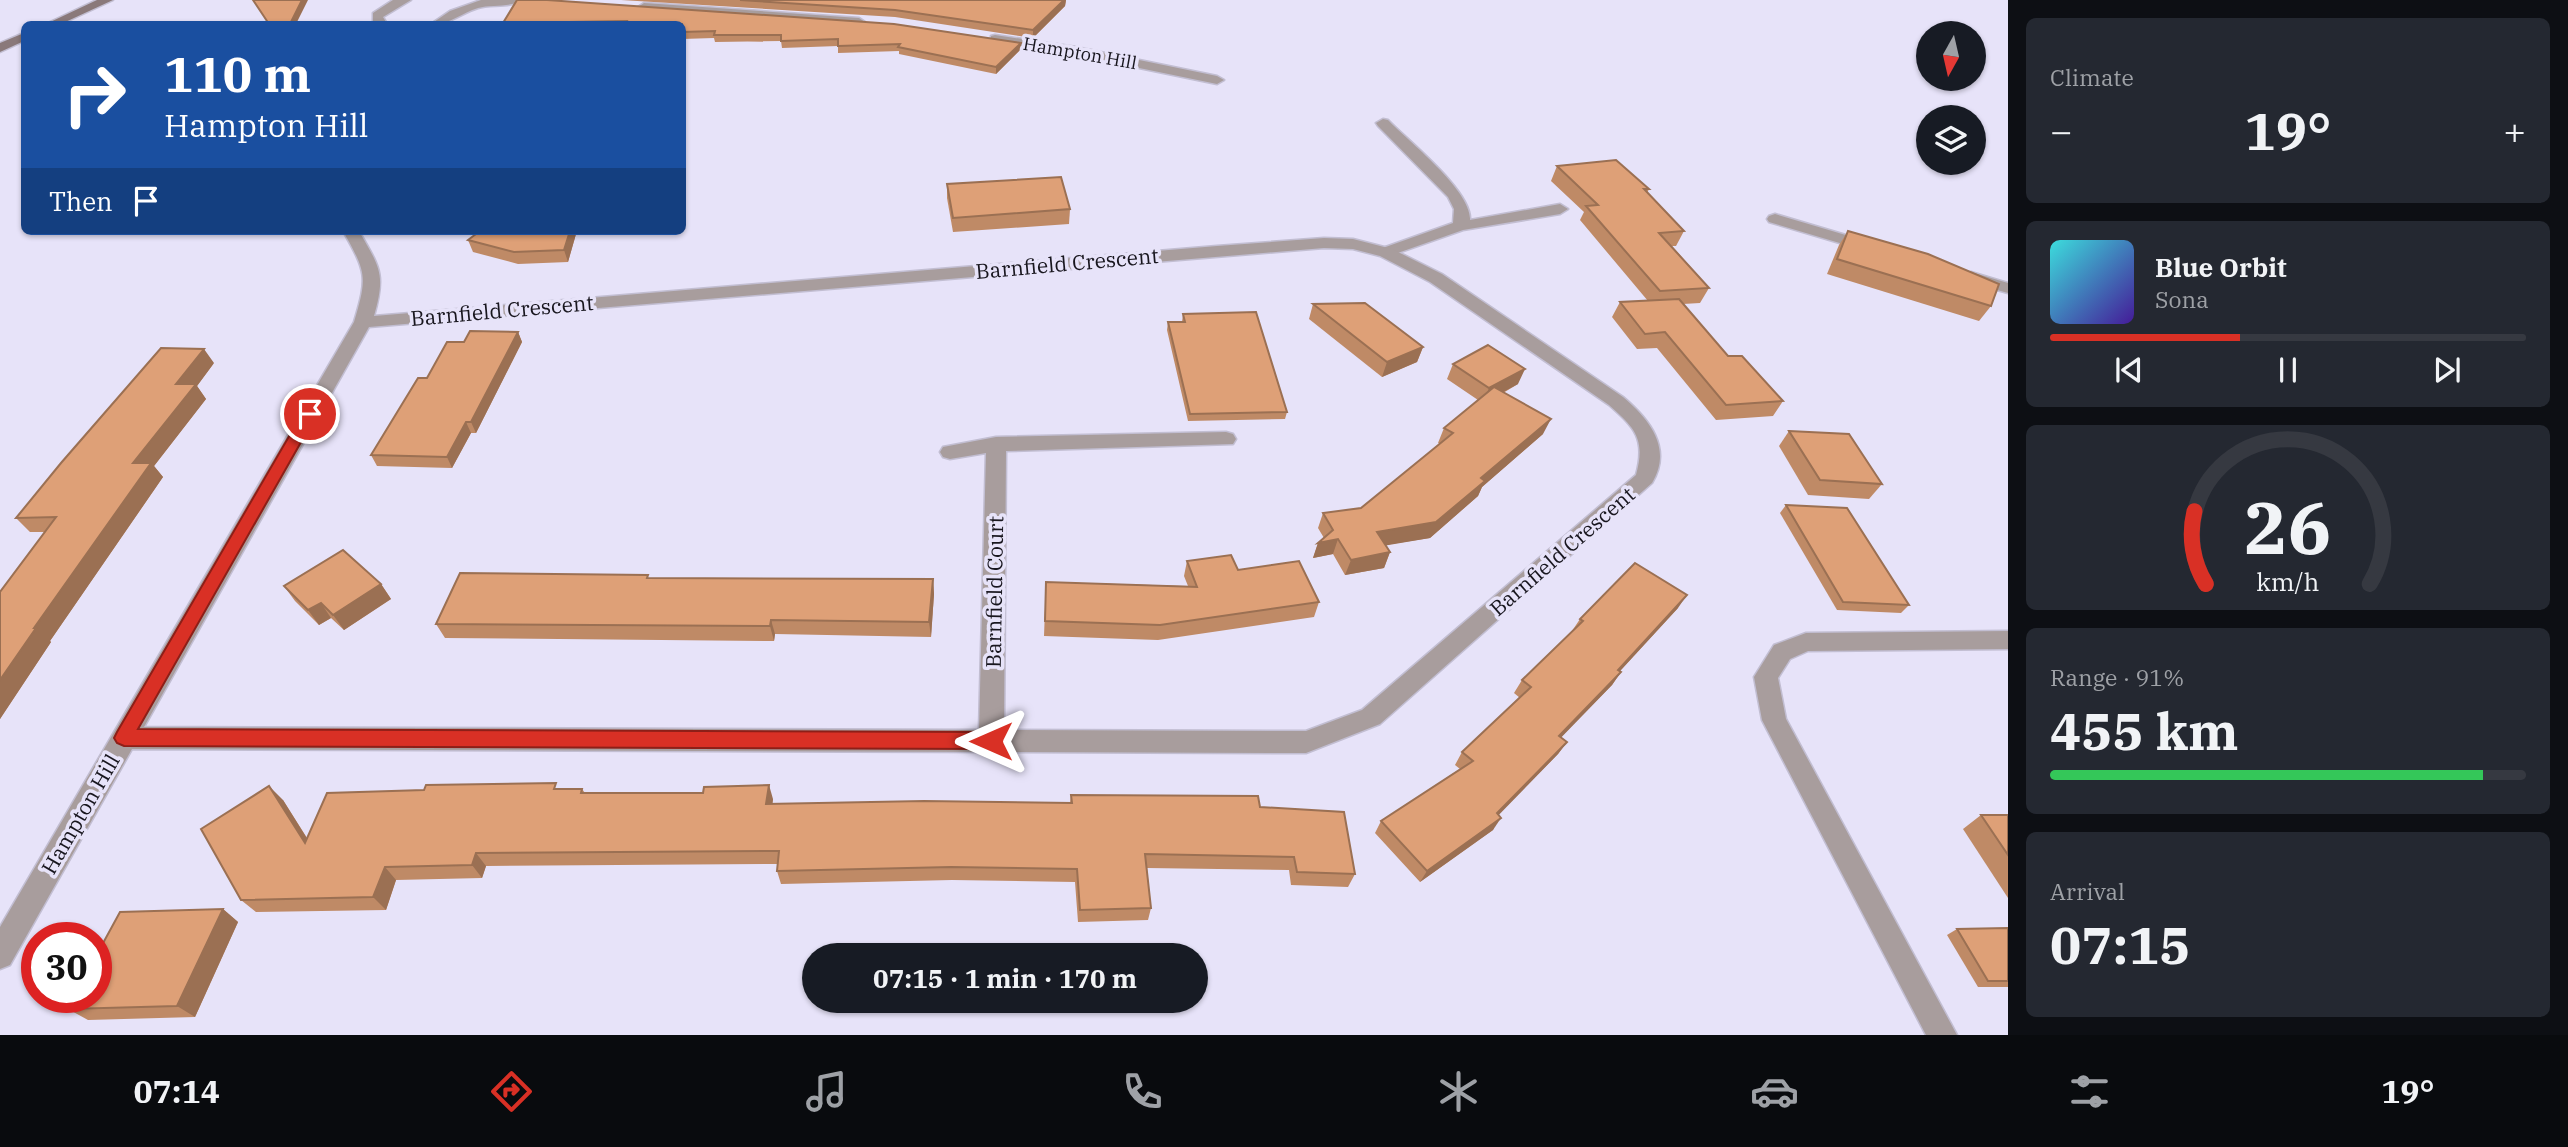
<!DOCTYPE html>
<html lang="en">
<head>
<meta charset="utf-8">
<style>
	:root { --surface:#171b24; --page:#242831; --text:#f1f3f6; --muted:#9ea1a6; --line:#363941; --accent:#d93025 }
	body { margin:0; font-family:"IBM Plex Serif",serif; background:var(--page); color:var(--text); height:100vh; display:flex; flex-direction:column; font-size:26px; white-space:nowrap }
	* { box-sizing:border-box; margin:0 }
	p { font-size:23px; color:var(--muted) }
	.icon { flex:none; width:38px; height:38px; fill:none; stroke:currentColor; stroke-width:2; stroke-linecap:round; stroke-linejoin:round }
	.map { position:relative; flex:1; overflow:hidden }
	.panel { display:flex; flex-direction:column; gap:18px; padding:18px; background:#0d0f14; width:560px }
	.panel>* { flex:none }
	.banner { position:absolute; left:21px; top:21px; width:665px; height:214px; border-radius:10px; box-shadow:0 2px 5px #0004; background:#1a4fa0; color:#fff; overflow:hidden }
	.needle { width:46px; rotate:188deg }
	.buttons { position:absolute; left:1916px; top:21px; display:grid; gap:14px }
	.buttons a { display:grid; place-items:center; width:70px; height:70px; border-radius:50%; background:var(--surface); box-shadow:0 2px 5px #0004; font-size:35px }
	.speed { position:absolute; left:21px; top:922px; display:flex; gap:14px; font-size:35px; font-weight:700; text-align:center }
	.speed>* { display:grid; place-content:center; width:91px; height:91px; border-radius:50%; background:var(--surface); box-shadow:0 2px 5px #0004; line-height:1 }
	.speed .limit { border:10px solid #d22; background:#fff; color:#111 }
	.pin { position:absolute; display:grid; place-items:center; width:60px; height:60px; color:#fff; margin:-30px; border:4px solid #fff; border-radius:50%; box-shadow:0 2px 7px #0007 }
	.me { position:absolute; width:77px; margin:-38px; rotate:270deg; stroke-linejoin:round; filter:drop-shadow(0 0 5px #0008) }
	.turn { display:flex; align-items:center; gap:24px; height:147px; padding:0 28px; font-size:32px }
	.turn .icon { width:91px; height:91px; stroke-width:2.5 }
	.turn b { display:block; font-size:49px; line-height:60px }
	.then { display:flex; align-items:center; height:66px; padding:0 28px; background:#0003; gap:14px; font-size:26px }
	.big { font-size:52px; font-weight:700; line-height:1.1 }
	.panel .widget { flex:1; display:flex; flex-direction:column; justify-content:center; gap:10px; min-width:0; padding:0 24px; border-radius:10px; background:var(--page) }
	.panel .dial { align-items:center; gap:0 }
	.dial svg { height:182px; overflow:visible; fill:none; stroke:var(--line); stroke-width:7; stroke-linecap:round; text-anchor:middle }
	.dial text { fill:var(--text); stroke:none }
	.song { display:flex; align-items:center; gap:21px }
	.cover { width:84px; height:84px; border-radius:10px; background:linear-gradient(135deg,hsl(180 70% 55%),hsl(260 70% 35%)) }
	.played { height:7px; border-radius:4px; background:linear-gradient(90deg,var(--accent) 40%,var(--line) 40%) }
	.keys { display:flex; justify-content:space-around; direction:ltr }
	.heat { display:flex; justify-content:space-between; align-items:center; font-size:38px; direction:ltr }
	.charge { height:10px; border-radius:5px; background:linear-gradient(90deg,#34c759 91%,var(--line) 0) }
	.trip { position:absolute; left:802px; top:943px; width:406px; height:70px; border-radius:35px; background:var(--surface); box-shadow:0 2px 5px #0004; font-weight:700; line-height:70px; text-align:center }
	.menu { display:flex; height:112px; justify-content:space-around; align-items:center; background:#090b0e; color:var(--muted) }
	.menu .icon { width:49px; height:49px }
	.menu .active { color:var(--accent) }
	.menu b { font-size:32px; color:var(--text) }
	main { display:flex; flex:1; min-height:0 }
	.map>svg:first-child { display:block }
</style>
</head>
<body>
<main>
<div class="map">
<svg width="2008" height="1035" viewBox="0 0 2008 1035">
	<rect width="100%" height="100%" fill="#e7e3f9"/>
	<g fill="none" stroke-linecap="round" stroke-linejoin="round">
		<defs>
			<g id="lane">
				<path d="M 1383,119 L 1388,120 C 1408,141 1472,191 1470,220 L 1560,204 L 1568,209 L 1560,214 L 1463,230 L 1392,255 L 1380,255 L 1378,252 L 1380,249 L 1453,223 L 1454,209 L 1448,197 L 1378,126 L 1376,123 Z"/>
				<polygon points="2008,631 2008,649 1808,651 1790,659 1778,678 1786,719 1957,1035 1926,1035 1762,720 1754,677 1774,645 1806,633"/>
			</g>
			<g id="street">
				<polygon points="393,0 411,0 383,17 387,24 373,24 373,13"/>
				<path d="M 481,0 L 521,0 C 511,8 491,4 478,8 C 461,13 448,26 431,24 L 450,11 Z"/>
				<polygon points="644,3 859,18 865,22 859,26 640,10 638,7"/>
				<polygon points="995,35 1076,47 1217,76 1224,80 1217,84 1076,55 991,42 991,36"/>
				<polygon points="1775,214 1876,244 1878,247 1870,252 1769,222 1767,219 1769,216"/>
				<path d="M 343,231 L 359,231 C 380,268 386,274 374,316 L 1217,246 L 1324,238 L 1353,239 L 1392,249 L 1442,274 L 1623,397 C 1649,419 1673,448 1652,483 L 1380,724 L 1306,753 L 132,749 L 10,965 L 0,969 L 0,927 L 354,322 C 368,276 366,272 343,231 ZM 1324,248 L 1353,249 L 1380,256 L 1430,282 L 1609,405 C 1635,428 1646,439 1636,475 L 1362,710 L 1306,731 L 1004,730 L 1006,451 L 1233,444 L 1236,439 L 1233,434 L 1226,432 L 996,437 L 943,447 L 940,452 L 943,457 L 950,459 L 986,453 L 979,730 L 144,727 L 369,327 Z"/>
				<polygon points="1971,272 2008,283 2008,293 1965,281 1963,277"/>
			</g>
			<g id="secondary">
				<polygon points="97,0 113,0 61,24 46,24"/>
				<polygon points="24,33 24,41 0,52 0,43"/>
			</g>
		</defs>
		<!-- lane casing -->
		<use href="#lane" stroke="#c2bed2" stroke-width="3"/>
		<!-- street casing -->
		<use href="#street" stroke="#c2bed2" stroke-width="3"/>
		<!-- secondary casing -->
		<use href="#secondary" stroke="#c2bed2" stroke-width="3"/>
		<!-- lane -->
		<use href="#lane" fill="#a89d9d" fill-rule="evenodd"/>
		<!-- street -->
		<use href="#street" fill="#a89d9d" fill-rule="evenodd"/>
		<!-- secondary -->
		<use href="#secondary" fill="#8a797a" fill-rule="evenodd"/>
	</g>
	<!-- wall -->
	<g fill="#bf8a66">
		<polygon points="517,0 1021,49 996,74 899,54 899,51 838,53 838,46 782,48 781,41 715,42 714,38 682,39 682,24 503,24 503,23"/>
		<polygon points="621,0 1066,0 1065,6 1033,38 895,17"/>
		<polygon points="1557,166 1649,189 1647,193 1684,231 1676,246 1672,246 1709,288 1700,303 1683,304 1728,356 1783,401 1773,416 1716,420 1657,348 1637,349 1612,317 1620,302 1648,301 1580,220 1584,212 1551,181"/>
		<polygon points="947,184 1070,209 1069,224 953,232 947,198"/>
		<polygon points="1848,231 1991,306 1979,321 1827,274 1839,245"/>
		<polygon points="576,234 568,262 518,264 473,252 468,240"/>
		<polygon points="1313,304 1423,347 1417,362 1382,377 1309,319"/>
		<polygon points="1183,314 1287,412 1285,419 1188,421 1167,330 1168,322 1182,322"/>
		<polygon points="518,332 522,342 476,433 471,433 452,468 377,466 371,455 427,378 464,342"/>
		<polygon points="214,363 197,386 206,399 154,466 163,477 50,641 51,642 0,719 0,592 45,532 30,532 16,518"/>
		<polygon points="1453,364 1518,384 1503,393 1543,434 1482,487 1478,496 1430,538 1385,545 1390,552 1384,568 1345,575 1333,554 1313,558 1318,543 1324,538 1318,528 1323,513 1361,508 1440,444 1438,443 1444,428 1478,400 1447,379"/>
		<polygon points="1789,431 1882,484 1869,499 1808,495 1779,446"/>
		<polygon points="1786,505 1909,605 1901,613 1837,610 1780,513"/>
		<polygon points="1187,561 1238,570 1319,602 1314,617 1158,640 1044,636 1046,582 1188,586 1184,576"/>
		<polygon points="650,578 933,579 934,594 931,637 775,634 774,641 445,638 436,624"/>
		<polygon points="381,584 391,599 344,630 331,618 319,625 295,601 284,586"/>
		<polygon points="1678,608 1620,671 1621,672 1612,685 1561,737 1567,742 1558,754 1498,815 1493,830 1420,882 1375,833 1381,821 1460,769 1455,765 1462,752 1520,698 1514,693 1522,680 1572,631 1580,619"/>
		<polygon points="559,789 582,789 585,793 773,799 772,804 1070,803 1071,795 1260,807 1355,874 1348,887 1291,885 1289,870 1147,868 1151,908 1148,920 1078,922 1075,882 952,880 781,884 777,871 778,864 486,866 482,878 396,880 386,910 256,912 241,900 283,800 307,838"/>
		<polygon points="1981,815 2008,815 2008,898 1963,829"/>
		<polygon points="223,909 238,922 195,1017 88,1020 68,1009"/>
		<polygon points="2008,928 2008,987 1978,987 1947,935 1957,929"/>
	</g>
	<!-- shaded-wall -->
	<g fill="#9b7053">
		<polygon points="302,0 308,0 296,24 290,24"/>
		<polygon points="1064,0 1066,0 1065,6 1033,38 1033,30"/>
		<polygon points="1021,43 1021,49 996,74 996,67"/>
		<polygon points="570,231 575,231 576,234 568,262 564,250"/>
		<polygon points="518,332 522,342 476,433 471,422"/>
		<polygon points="1423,347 1417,362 1382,377 1387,362"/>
		<polygon points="204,349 214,363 197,386 206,399 154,466 163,477 50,641 51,642 0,719 0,680 34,628 133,463 176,384"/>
		<polygon points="1525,369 1518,384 1483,403 1489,388"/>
		<polygon points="1551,419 1543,434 1482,487 1478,496 1430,538 1371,548 1377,532 1481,478"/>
		<polygon points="466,422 471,433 452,468 447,457"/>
		<polygon points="1338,539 1333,554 1313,558 1318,543"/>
		<polygon points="1390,552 1384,568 1345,575 1351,560"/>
		<polygon points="933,579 934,594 931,637 929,622"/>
		<polygon points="381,584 391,599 344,630 333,615"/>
		<polygon points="1687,595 1678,608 1609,683 1618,670"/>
		<polygon points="321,603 331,618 319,625 308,610"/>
		<polygon points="771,620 775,634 774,641 770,626"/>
		<polygon points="1621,672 1612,685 1551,748 1559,736"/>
		<polygon points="1567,742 1558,754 1489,825 1497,813"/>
		<polygon points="769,785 773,799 771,817 766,804"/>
		<polygon points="269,786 283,800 318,856 305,843"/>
		<polygon points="1501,818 1493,830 1420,882 1427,871"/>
		<polygon points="476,853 486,866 482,878 472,865"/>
		<polygon points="385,867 396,880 386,910 373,897"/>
		<polygon points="223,909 238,922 195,1017 177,1006"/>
	</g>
	<!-- building -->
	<g fill="#dea077" stroke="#9b7053" stroke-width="2">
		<polygon points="253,0 302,0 290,24 269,24"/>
		<polygon points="517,0 547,0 894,24 1021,43 996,67 898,47 900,44 838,46 838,39 781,41 781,35 714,35 715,31 682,32 682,24 626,24 627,21 503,23"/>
		<polygon points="740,0 1064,0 1033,30 895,10"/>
		<polygon points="1616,160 1649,189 1644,189 1684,231 1659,233 1709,288 1660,291 1586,206 1598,205 1557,166"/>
		<polygon points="1061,177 1070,209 953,218 947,184"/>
		<polygon points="480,231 570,231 564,250 514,252 468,240"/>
		<polygon points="1848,231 1928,254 1999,284 1991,306 1837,259"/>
		<polygon points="1679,299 1728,356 1742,356 1783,401 1726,405 1665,332 1645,334 1620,302"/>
		<polygon points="1365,303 1423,347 1387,362 1313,304"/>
		<polygon points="1256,312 1287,412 1190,414 1168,322 1185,322 1183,314"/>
		<polygon points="470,331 518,332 471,422 466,422 447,457 371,455 418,378 427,378 447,342 464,342"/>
		<polygon points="1488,345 1525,369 1489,388 1453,364"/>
		<polygon points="161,348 204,349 176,384 196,384 133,463 151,463 34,628 36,628 0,680 0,592 56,517 16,518 61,463"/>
		<polygon points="1494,387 1551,419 1481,478 1485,481 1436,522 1377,532 1390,552 1351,560 1338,539 1318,543 1333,530 1323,513 1361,508 1453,433 1444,428"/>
		<polygon points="1789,431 1849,434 1882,484 1820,480"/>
		<polygon points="1786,505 1847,508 1909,605 1843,602"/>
		<polygon points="343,550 381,584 333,615 321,603 308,610 284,586"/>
		<polygon points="1231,555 1238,570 1299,561 1319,602 1160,625 1045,621 1046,582 1197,587 1187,561"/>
		<polygon points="1635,563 1687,595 1618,670 1621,672 1559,736 1567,742 1497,813 1501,818 1427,871 1381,821 1473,761 1462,752 1531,687 1522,680 1583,621 1580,619"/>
		<polygon points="460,573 648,575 647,578 933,579 929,622 771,620 770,626 436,624"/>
		<polygon points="556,783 554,789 582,789 581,793 703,793 704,787 769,785 766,804 924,801 1072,803 1071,795 1258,796 1260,807 1344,812 1355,874 1297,872 1294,857 1145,854 1151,908 1080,910 1077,869 951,867 777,871 779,851 476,853 472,865 385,867 373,897 241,900 201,829 269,786 305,843 327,793 424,790 426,785"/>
		<polygon points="1981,815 2008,815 2008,855"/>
		<polygon points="223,909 177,1006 68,1009 74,998 96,998 96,956 120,912"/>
		<polygon points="2008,928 2008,981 1988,981 1957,929"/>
	</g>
	<!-- route -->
	<polygon fill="#d93025" stroke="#8d1f18" stroke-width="2" points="310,409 317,414 138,729 991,732 998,735 1001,741 998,746 991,749 124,746 117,743 114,738 117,732 302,414"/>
	<g text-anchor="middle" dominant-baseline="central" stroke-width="7" stroke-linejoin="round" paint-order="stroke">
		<!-- far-street labels -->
		<g font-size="18" fill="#18161e" stroke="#e7e3f9">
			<text transform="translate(1080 53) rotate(10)">Hampton Hill</text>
		</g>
		<!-- street labels -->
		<g font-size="21" fill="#18161e" stroke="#e7e3f9">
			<text transform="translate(1067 263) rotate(-5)">Barnfield Crescent</text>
			<text transform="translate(502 310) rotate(-5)">Barnfield Crescent</text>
			<text transform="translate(1562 551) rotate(-41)">Barnfield Crescent</text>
			<text transform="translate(994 592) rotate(-89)">Barnfield Court</text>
			<text transform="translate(80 814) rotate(-60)">Hampton Hill</text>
		</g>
	</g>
</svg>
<div class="buttons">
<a><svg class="needle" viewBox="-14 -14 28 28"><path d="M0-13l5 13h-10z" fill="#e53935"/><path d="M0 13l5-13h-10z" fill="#9ea1a6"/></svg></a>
<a><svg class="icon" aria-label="layers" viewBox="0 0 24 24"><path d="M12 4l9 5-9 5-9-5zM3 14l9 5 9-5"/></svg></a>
</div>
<div class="speed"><div class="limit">30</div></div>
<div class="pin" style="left:310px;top:414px;background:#d93025"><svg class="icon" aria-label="arrive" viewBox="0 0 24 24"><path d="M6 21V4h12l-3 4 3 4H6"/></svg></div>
<svg class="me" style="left:991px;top:741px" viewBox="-20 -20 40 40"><path d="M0-17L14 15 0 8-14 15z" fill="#d93025" stroke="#fff" stroke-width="4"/></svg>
<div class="trip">07:15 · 1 min · 170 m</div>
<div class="banner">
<div class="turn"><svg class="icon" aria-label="right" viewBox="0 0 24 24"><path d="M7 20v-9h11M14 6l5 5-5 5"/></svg><div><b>110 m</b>Hampton Hill</div></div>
<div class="then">Then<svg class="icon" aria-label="arrive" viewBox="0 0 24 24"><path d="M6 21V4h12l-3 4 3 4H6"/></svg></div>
</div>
</div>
<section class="panel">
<div class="widget"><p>Climate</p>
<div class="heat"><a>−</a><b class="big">19°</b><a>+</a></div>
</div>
<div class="widget">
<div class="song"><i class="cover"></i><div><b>Blue Orbit</b><p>Sona</p></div></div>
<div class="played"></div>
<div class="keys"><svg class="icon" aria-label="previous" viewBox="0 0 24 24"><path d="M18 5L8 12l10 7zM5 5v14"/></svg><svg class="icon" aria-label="pause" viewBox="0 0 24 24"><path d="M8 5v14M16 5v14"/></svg><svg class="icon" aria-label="next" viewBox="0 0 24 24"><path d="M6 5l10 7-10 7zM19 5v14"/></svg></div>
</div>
<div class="widget dial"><svg viewBox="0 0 100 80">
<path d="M14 69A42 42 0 1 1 86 69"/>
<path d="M14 69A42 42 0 0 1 9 37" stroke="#d93025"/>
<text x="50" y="56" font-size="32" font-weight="700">26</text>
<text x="50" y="72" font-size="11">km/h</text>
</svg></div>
<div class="widget"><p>Range · 91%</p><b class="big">455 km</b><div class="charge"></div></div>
<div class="widget"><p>Arrival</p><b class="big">07:15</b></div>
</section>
</main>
<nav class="menu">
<b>07:14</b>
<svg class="icon active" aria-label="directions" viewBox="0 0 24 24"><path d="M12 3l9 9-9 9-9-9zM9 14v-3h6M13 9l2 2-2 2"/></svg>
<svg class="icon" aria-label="music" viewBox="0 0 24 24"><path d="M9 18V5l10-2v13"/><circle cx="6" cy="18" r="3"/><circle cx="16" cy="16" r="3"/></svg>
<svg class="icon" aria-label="phone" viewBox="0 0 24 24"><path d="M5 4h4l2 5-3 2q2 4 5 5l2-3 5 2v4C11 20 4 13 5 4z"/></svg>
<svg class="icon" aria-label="climate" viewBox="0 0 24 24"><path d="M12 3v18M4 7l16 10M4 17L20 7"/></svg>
<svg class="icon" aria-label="car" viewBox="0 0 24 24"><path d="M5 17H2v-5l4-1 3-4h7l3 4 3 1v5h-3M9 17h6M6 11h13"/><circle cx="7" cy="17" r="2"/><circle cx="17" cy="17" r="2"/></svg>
<svg class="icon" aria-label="filters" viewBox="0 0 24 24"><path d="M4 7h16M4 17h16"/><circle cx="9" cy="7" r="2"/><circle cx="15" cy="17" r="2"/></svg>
<b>19°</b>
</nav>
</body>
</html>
